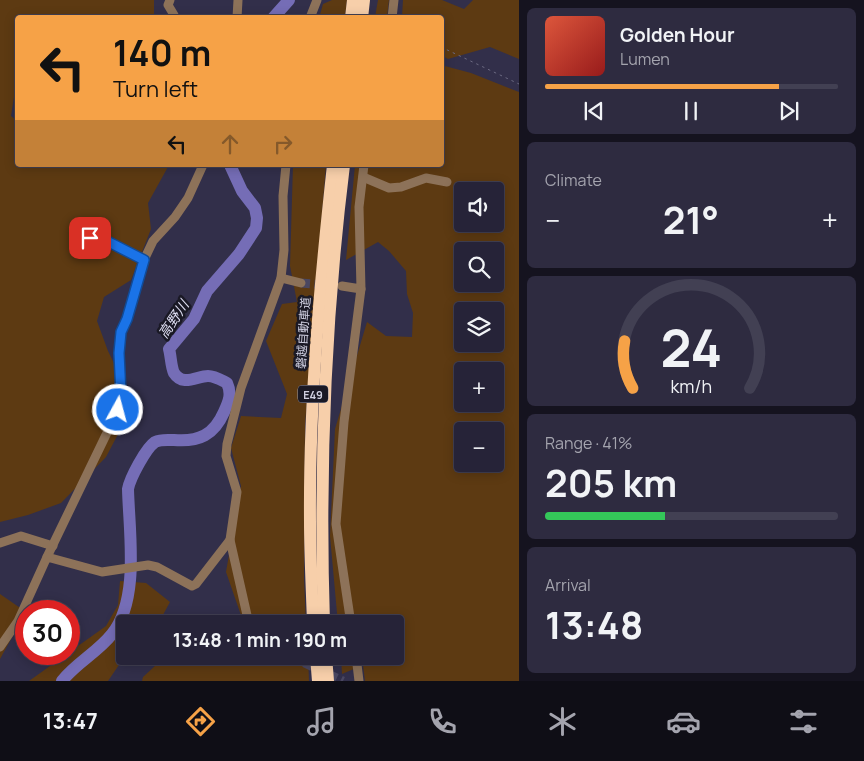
<!DOCTYPE html>
<html lang="en">
<head>
<meta charset="utf-8">
<style>
	:root { --surface:#262338; --page:#2e2b40; --text:#f1f3f6; --muted:#a4a4ae; --line:#424053; --accent:#f6a247 }
	body { margin:0; font-family:Manrope,"Noto Sans JP",sans-serif; background:var(--page); color:var(--text); height:100vh; display:flex; flex-direction:column; font-size:19px; white-space:nowrap }
	* { box-sizing:border-box; margin:0 }
	p { font-size:16px; color:var(--muted) }
	.icon { flex:none; width:28px; height:28px; fill:none; stroke:currentColor; stroke-width:2; stroke-linecap:round; stroke-linejoin:round }
	.map { position:relative; flex:1; overflow:hidden }
	.side { display:flex; flex-direction:column; gap:8px; padding:8px; background:#15131f; width:345px }
	.side>* { flex:none }
	.banner { position:absolute; left:15px; top:15px; width:429px; height:152px; border-radius:5px; box-shadow:0 2px 12px #0003,0 0 0 1px var(--line); background:#f6a247; color:#111; overflow:hidden }
	.tools { position:absolute; left:454px; top:182px; display:grid; gap:10px }
	.tools a { display:grid; place-items:center; width:50px; height:50px; border-radius:5px; background:var(--surface); box-shadow:0 2px 12px #0003,0 0 0 1px var(--line); font-size:25px }
	.speed { position:absolute; left:15px; top:600px; display:flex; gap:10px; font-size:25px; font-weight:700; text-align:center }
	.speed>* { display:grid; place-content:center; width:65px; height:65px; border-radius:50%; background:var(--surface); box-shadow:0 2px 12px #0003,0 0 0 1px var(--line); line-height:1 }
	.speed .limit { border:8px solid #d22; background:#fff; color:#111 }
	.pin { position:absolute; display:grid; place-items:center; width:42px; height:42px; color:#fff; margin:-21px; border-radius:10px; box-shadow:0 2px 8px #0006 }
	.me { position:absolute; width:55px; margin:-28px; rotate:7deg; stroke-linejoin:round; filter:drop-shadow(0 0 4px #0008) }
	.turn { display:flex; align-items:center; gap:18px; height:105px; padding:0 15px; font-size:22px }
	.turn .icon { width:65px; height:65px; stroke-width:2.5 }
	.turn b { display:block; font-size:35px; line-height:42px }
	.lanes { display:flex; align-items:center; height:48px; padding:0 15px; background:#0003; justify-content:center; gap:25px; direction:ltr }
	.lanes .off { opacity:.35 }
	.big { font-size:38px; font-weight:700; line-height:1.1 }
	.side .card { flex:1; display:flex; flex-direction:column; justify-content:center; gap:8px; min-width:0; padding:0 18px; border-radius:8px; background:var(--page) }
	.side .dial { align-items:center; gap:0 }
	.dial svg { height:130px; overflow:visible; fill:none; stroke:var(--line); stroke-width:7; stroke-linecap:round; text-anchor:middle }
	.dial text { fill:var(--text); stroke:none }
	.song { display:flex; align-items:center; gap:15px }
	.cover { width:60px; height:60px; border-radius:8px; background:linear-gradient(135deg,hsl(10 70% 55%),hsl(0 70% 35%)) }
	.played { height:5px; border-radius:2px; background:linear-gradient(90deg,var(--accent) 80%,var(--line) 80%) }
	.keys { display:flex; justify-content:space-around; direction:ltr }
	.heat { display:flex; justify-content:space-between; align-items:center; font-size:28px; direction:ltr }
	.charge { height:8px; border-radius:4px; background:linear-gradient(90deg,#34c759 41%,var(--line) 0) }
	.trip { position:absolute; left:116px; top:615px; width:288px; height:50px; border-radius:5px; background:var(--surface); box-shadow:0 2px 12px #0003,0 0 0 1px var(--line); font-weight:700; line-height:50px; text-align:center }
	.tabs { display:flex; height:80px; justify-content:space-around; align-items:center; background:#0f0e16; color:var(--muted) }
	.tabs .icon { width:35px; height:35px }
	.tabs .current { color:var(--accent) }
	.tabs b { font-size:22px; color:var(--text) }
	main { display:flex; flex:1; min-height:0 }
	.map>svg:first-child { display:block }
</style>
</head>
<body>
<main>
<div class="map">
<svg width="519" height="681" viewBox="0 0 519 681">
	<rect width="100%" height="100%" fill="#322f4a"/>
	<!-- green -->
	<g fill="#5d3a12" fill-rule="evenodd">
		<polygon points="0,0 154,0 154,17 18,18 17,78 11,116 17,121 18,165 169,165 148,203 151,229 131,280 104,297 97,321 108,351 134,404 106,457 61,503 28,515 0,522"/>
		<polygon points="332,0 347,0 345,17 319,18 323,4"/>
		<polygon points="378,0 389,0 387,17 375,17"/>
		<polygon points="403,0 442,0 464,9 473,0 519,0 519,59 490,47 448,59 441,55 441,18 402,17"/>
		<path d="M 441,65 L 471,73 L 519,92 L 519,681 L 365,681 L 363,665 L 342,674 L 341,656 L 395,656 L 395,624 L 338,624 L 330,536 L 335,429 L 367,322 L 386,336 L 412,337 L 413,313 L 407,294 L 406,271 L 389,251 L 378,242 L 346,260 L 355,165 L 441,165 ZM 462,191 L 495,191 L 495,224 L 462,224 ZM 462,251 L 495,251 L 495,284 L 462,284 ZM 462,311 L 495,311 L 495,344 L 462,344 ZM 462,371 L 495,371 L 495,404 L 462,404 ZM 462,431 L 495,431 L 495,464 L 462,464 Z"/>
		<polygon points="293,165 326,165 305,425 304,579 306,624 244,624 226,572 241,486 231,448 241,416 281,418 287,394 266,341 282,304 297,302 290,266"/>
		<polygon points="120,581 146,583 170,602 158,624 125,624 125,656 108,681 29,681 106,626 118,605"/>
		<polygon points="0,594 26,612 0,659"/>
		<polygon points="157,656 176,656 187,665 224,656 308,656 309,681 142,681 143,677 156,665"/>
	</g>
	<g fill="none" stroke-linecap="round" stroke-linejoin="round">
		<!-- river -->
		<g stroke="#756db6" stroke-width="12">
			<polyline points="273,18 289,0"/>
			<path d="M 62,681 C 76,663 98,652 112,634 C 140,599 129,532 128,489 C 130,478 146,448 155,442 C 161,439 168,440 174,440 C 199,442 214,435 224,412 C 229,401 232,394 227,383 C 221,380 215,376 208,376 C 197,376 183,387 174,373 C 171,367 171,356 169,349 L 194,319 L 207,291 L 239,254 L 256,228 L 257,218 L 255,208 L 242,191 L 230,165"/>
		</g>
		<!-- minor-tunnel -->
		<g stroke="#4a4761" stroke-width="9" stroke-dasharray="9 4.5" stroke-linecap="butt">
			<polyline points="301,283 325,285"/>
			<polyline points="292,657 343,681"/>
		</g>
		<!-- path -->
		<polyline stroke="#6c6a82" stroke-width="1" stroke-dasharray="2.5 4" stroke-linecap="butt" points="441,47 519,84"/>
		<!-- minor -->
		<g stroke="#8d7259" stroke-width="9">
			<polyline points="170,0 168,5 174,15"/>
			<polyline points="237,18 238,0"/>
			<polyline points="310,18 317,0"/>
			<polyline points="392,18 394,0"/>
			<polyline points="363,177 389,188 401,187 426,178 447,182"/>
			<polyline points="90,238 103,239 144,260"/>
			<polyline points="281,278 301,283"/>
			<polyline points="342,286 361,289 359,207 364,165"/>
			<polyline points="0,543 21,536 53,546"/>
			<polyline points="47,557 118,410 121,395 119,353 121,332 127,319 144,260 153,241 175,217 188,198 203,165"/>
			<polyline points="249,624 230,540 237,492 226,456 227,444 241,388 281,278 284,250 283,196 286,165"/>
			<polyline points="351,624 336,524 344,422 361,289"/>
			<polyline points="0,647 18,621 47,557 102,572 148,565 157,567 192,586 196,584 230,540"/>
			<polyline points="290,656 292,657"/>
			<polyline points="356,656 359,681"/>
		</g>
		<!-- highway -->
		<g stroke="#f7cfaa" stroke-width="12">
			<polyline points="351,18 353,0"/>
			<polyline points="362,18 364,0"/>
			<path d="M 313,624 C 312,590 310,555 310,521 C 309,402 320,283 333,165"/>
			<path d="M 324,624 C 319,470 325,318 344,165"/>
			<polyline points="316,656 318,681"/>
			<polyline points="326,656 328,681"/>
		</g>
	</g>
	<g fill="none" stroke-linecap="round" stroke-linejoin="round">
		<defs>
			<polyline id="route" points="90,238 103,239 144,260 127,319 121,332 119,353 121,395 118,410"/>
		</defs>
		<!-- route casing -->
		<use href="#route" stroke="#114b97" stroke-width="12"/>
		<!-- route -->
		<use href="#route" stroke="#1a73e8" stroke-width="9"/>
	</g>
	<g text-anchor="middle" dominant-baseline="central" stroke-width="5" stroke-linejoin="round" paint-order="stroke">
		<!-- shield labels -->
		<rect fill="#1a1925" stroke="#9999a9" stroke-width="1" x="298" y="385.5" width="30" height="17" rx="4"/>
		<g font-size="11" font-weight="bold" fill="#d0d0e1">
			<text x="313" y="394">E49</text>
		</g>
		<!-- street labels -->
		<g font-size="12" fill="#d0d0e1" stroke="#1a1925">
			<text transform="translate(303 333) rotate(-86)">磐越自動車道</text>
		</g>
		<!-- water labels -->
		<g font-size="14" font-style="italic" fill="#dedef2" stroke="#1a1925">
			<text transform="translate(173 319) rotate(-56)">高野川</text>
		</g>
	</g>
</svg>
<div class="tools">
<a><svg class="icon" aria-label="sound" viewBox="0 0 24 24"><path d="M4 9h4l5-4v14l-5-4H4zM17 9q2 3 0 6"/></svg></a>
<a><svg class="icon" aria-label="search" viewBox="0 0 24 24"><circle cx="10" cy="10" r="6"/><path d="M15 15l6 6"/></svg></a>
<a><svg class="icon" aria-label="layers" viewBox="0 0 24 24"><path d="M12 4l9 5-9 5-9-5zM3 14l9 5 9-5"/></svg></a>
<a>+</a>
<a>−</a>
</div>
<div class="speed"><div class="limit">30</div></div>
<div class="pin" style="left:90px;top:238px;background:#d93025"><svg class="icon" aria-label="arrive" viewBox="0 0 24 24"><path d="M6 21V4h12l-3 4 3 4H6"/></svg></div>
<svg class="me" style="left:118px;top:410px" viewBox="-20 -20 40 40"><circle r="17" fill="#1a73e8" stroke="#fff" stroke-width="3"/><path d="M0-11L8 9 0 5-8 9z" fill="#fff"/></svg>
<div class="trip">13:48 · 1 min · 190 m</div>
<div class="banner">
<div class="turn"><svg class="icon" aria-label="left" viewBox="0 0 24 24"><path d="M17 20v-9H6M10 6l-5 5 5 5"/></svg><div><b>140 m</b>Turn left</div></div>
<div class="lanes"><svg class="icon" aria-label="left" viewBox="0 0 24 24"><path d="M17 20v-9H6M10 6l-5 5 5 5"/></svg><svg class="icon off" aria-label="ahead" viewBox="0 0 24 24"><path d="M12 20V5M6 11l6-6 6 6"/></svg><svg class="icon off" aria-label="right" viewBox="0 0 24 24"><path d="M7 20v-9h11M14 6l5 5-5 5"/></svg></div>
</div>
</div>
<section class="side">
<div class="card">
<div class="song"><i class="cover"></i><div><b>Golden Hour</b><p>Lumen</p></div></div>
<div class="played"></div>
<div class="keys"><svg class="icon" aria-label="previous" viewBox="0 0 24 24"><path d="M18 5L8 12l10 7zM5 5v14"/></svg><svg class="icon" aria-label="pause" viewBox="0 0 24 24"><path d="M8 5v14M16 5v14"/></svg><svg class="icon" aria-label="next" viewBox="0 0 24 24"><path d="M6 5l10 7-10 7zM19 5v14"/></svg></div>
</div>
<div class="card"><p>Climate</p>
<div class="heat"><a>−</a><b class="big">21°</b><a>+</a></div>
</div>
<div class="card dial"><svg viewBox="0 0 100 80">
<path d="M14 69A42 42 0 1 1 86 69"/>
<path d="M14 69A42 42 0 0 1 9 40" stroke="#f6a247"/>
<text x="50" y="56" font-size="32" font-weight="700">24</text>
<text x="50" y="72" font-size="11">km/h</text>
</svg></div>
<div class="card"><p>Range · 41%</p><b class="big">205 km</b><div class="charge"></div></div>
<div class="card"><p>Arrival</p><b class="big">13:48</b></div>
</section>
</main>
<nav class="tabs">
<b>13:47</b>
<svg class="icon current" aria-label="directions" viewBox="0 0 24 24"><path d="M12 3l9 9-9 9-9-9zM9 14v-3h6M13 9l2 2-2 2"/></svg>
<svg class="icon" aria-label="music" viewBox="0 0 24 24"><path d="M9 18V5l10-2v13"/><circle cx="6" cy="18" r="3"/><circle cx="16" cy="16" r="3"/></svg>
<svg class="icon" aria-label="phone" viewBox="0 0 24 24"><path d="M5 4h4l2 5-3 2q2 4 5 5l2-3 5 2v4C11 20 4 13 5 4z"/></svg>
<svg class="icon" aria-label="climate" viewBox="0 0 24 24"><path d="M12 3v18M4 7l16 10M4 17L20 7"/></svg>
<svg class="icon" aria-label="car" viewBox="0 0 24 24"><path d="M5 17H2v-5l4-1 3-4h7l3 4 3 1v5h-3M9 17h6M6 11h13"/><circle cx="7" cy="17" r="2"/><circle cx="17" cy="17" r="2"/></svg>
<svg class="icon" aria-label="filters" viewBox="0 0 24 24"><path d="M4 7h16M4 17h16"/><circle cx="9" cy="7" r="2"/><circle cx="15" cy="17" r="2"/></svg>
</nav>
</body>
</html>
